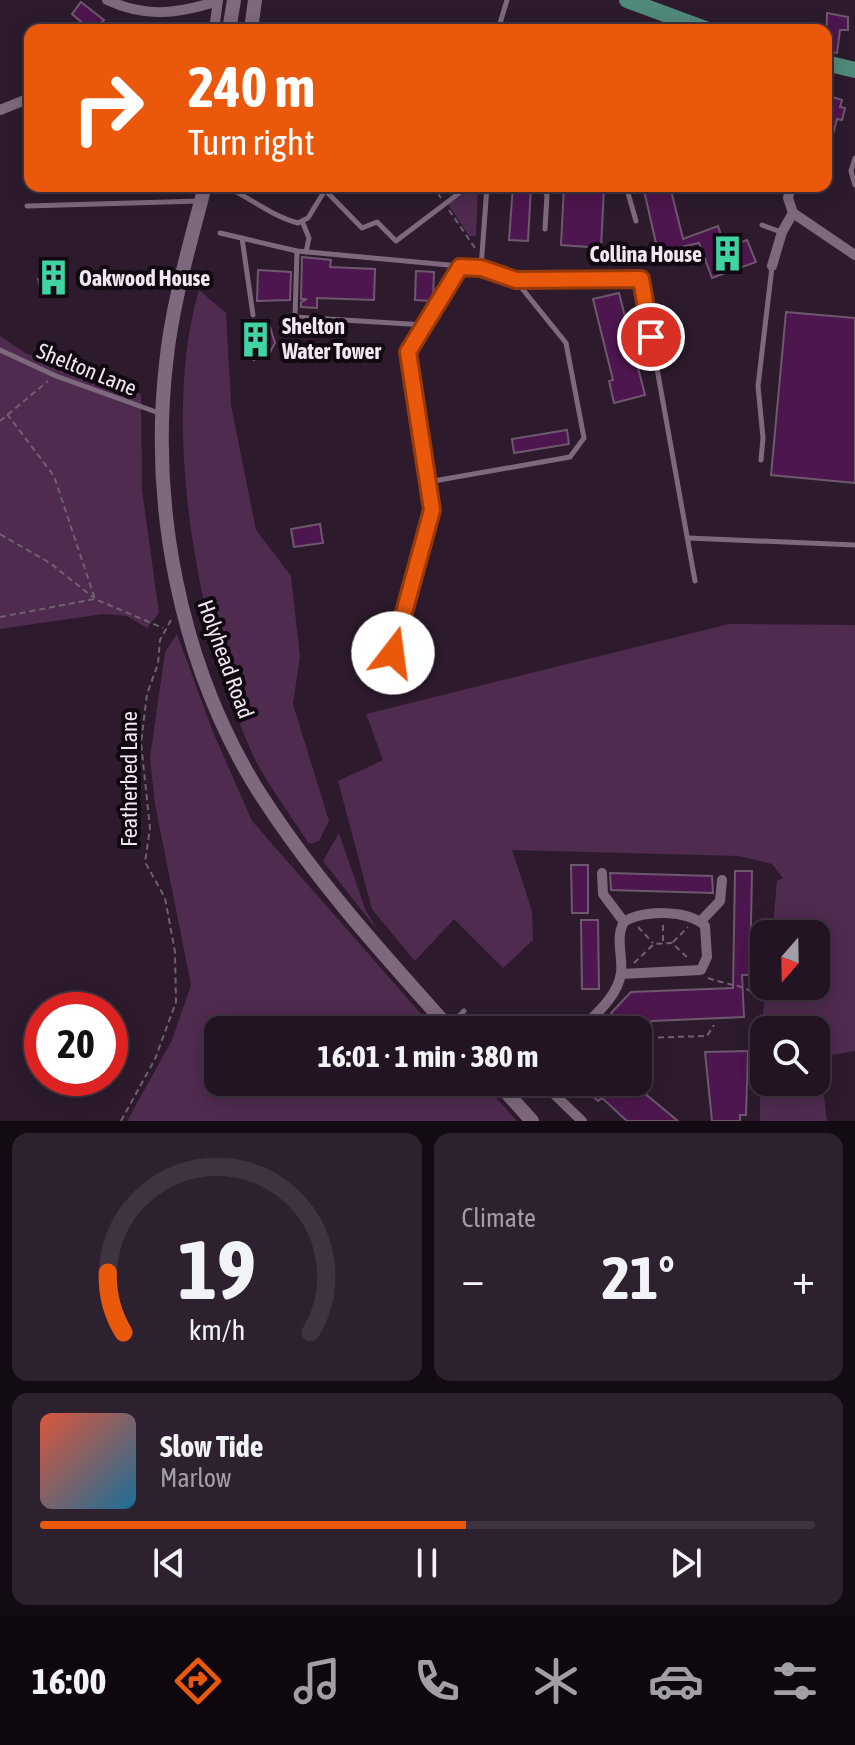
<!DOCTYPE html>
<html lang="en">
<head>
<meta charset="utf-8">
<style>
	:root { --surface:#221422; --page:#2e212f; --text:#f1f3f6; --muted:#a29ea5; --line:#3f3340; --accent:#ea580c }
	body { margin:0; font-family:"Asap Condensed",sans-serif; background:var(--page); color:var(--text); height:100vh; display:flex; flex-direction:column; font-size:30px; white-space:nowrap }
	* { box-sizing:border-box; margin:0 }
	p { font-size:26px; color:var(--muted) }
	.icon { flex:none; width:44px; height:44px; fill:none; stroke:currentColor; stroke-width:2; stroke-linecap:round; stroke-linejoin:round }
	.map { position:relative; height:1121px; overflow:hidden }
	.panel { display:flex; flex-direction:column; gap:12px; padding:12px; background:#130b13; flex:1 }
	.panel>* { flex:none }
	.banner { position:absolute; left:24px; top:24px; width:808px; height:168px; border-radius:16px; box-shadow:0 4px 20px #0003,0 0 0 2px var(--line); background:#ea580c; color:#fff; overflow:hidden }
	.needle { width:52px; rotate:200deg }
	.fabs { position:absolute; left:750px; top:920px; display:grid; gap:16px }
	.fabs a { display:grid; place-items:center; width:80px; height:80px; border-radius:16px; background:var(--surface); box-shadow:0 4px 20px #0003,0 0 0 2px var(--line); font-size:40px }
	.speed { position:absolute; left:24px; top:992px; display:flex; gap:16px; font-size:40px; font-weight:700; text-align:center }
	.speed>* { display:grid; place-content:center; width:104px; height:104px; border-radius:50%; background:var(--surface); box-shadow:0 4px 20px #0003,0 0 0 2px var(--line); line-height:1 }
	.speed .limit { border:12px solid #d22; background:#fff; color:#111 }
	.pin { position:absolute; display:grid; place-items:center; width:68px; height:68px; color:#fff; margin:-34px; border:4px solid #fff; border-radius:50%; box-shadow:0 2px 8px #0007 }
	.me { position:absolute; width:88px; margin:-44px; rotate:15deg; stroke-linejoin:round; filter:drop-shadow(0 0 6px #0008) }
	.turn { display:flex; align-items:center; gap:28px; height:168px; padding:0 32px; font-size:36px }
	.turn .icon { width:104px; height:104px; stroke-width:2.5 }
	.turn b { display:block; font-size:56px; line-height:68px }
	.big { font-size:60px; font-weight:700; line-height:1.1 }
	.panel .card { flex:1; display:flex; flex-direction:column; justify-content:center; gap:12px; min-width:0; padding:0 28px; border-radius:16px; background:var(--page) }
	.panel .dial { align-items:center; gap:0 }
	.dial svg { height:208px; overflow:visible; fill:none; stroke:var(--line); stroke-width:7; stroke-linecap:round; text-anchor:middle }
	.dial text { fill:var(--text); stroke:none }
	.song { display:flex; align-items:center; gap:24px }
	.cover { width:96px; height:96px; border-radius:12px; background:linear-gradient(135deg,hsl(10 70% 55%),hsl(200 70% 35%)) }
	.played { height:8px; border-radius:4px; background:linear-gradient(90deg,var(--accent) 55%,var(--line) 55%) }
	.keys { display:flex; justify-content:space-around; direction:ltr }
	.heat { display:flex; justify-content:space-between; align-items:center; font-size:44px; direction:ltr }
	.panel .tiles { flex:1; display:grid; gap:12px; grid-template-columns:1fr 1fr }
	.card:last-child { grid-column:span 2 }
	.trip { position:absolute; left:204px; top:1016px; width:448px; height:80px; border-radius:16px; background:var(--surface); box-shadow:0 4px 20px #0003,0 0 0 2px var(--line); font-weight:700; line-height:80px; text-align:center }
	.tab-bar { display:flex; height:128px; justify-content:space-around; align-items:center; background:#0e080e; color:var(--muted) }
	.tab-bar .icon { width:56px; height:56px }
	.tab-bar .active { color:var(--accent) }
	.tab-bar b { font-size:36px; color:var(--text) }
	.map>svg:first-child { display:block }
</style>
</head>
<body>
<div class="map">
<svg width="855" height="1121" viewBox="0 0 855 1121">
	<rect width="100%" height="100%" fill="#2d1b2d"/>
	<!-- green -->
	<g fill="#4f2b50" fill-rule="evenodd">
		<polygon points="467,186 478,186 476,236 469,236 448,204 464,194"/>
		<path d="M 199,290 L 226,313 L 231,405 L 256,530 L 291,576 L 300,657 L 293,704 L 329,821 L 319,841 L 309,844 C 290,814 266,783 251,751 C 197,626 160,422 199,290 Z"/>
		<polygon points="0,336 25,353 141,394 142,490 159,613 147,628 127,616 103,614 0,629"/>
		<path d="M 729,624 L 855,625 L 855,1051 L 819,1057 L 827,1121 L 760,1121 L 760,1040 L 766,986 L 816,986 L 816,934 L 772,934 L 777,881 L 783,878 L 772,864 L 738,856 L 512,850 L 532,911 L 533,940 L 503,968 L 454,919 L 415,961 L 372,909 L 338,781 L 383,760 L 366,714 ZM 764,1030 L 816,1030 L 816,1082 L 764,1082 Z"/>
		<polygon points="177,634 213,732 252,821 435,1030 218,1030 218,1082 482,1082 517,1121 127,1121 172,1040 191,985 155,804 150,758 165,652"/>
		<polygon points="339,833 365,909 378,931 323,861"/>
	</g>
	<!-- building -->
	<g fill="#4e164f" stroke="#6d586d" stroke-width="2">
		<polygon points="81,2 104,20 100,24 107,30 91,30 72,14"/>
		<polygon points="827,13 848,17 848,30 840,30 837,53 826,52"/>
		<polygon points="826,95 842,100 840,107 845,108 842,120 837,119 829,150"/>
		<polygon points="513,186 531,186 528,241 509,240"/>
		<polygon points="564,186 604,187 601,248 561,245"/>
		<polygon points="643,186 670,186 683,239 718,226 723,241 728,239 730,246 747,240 756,262 712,278 699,243 658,252"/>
		<polygon points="302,257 331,260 330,267 375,269 374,300 317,298 317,308 301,307 301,302 307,299 301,299"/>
		<polygon points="60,265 66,290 40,288 38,279 50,276 48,268"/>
		<polygon points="258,270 291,272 290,300 257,301"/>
		<polygon points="416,271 434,272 433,301 415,300"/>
		<polygon points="619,293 645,395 614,403 609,381 613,380 593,299"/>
		<polygon points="786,312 855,318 855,483 771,475"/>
		<polygon points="256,320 270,327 275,343 269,354 254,360"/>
		<polygon points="567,430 569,444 514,453 512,439"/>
		<polygon points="320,524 323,543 294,547 291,529"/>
		<polygon points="571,865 588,865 588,913 572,913"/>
		<polygon points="735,871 752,871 750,975 742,975 744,1017 652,1021 643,1030 629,1030 611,1013 631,992 733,988"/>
		<polygon points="610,873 712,876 713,893 611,890"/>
		<polygon points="581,920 598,920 599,989 582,989"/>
		<polygon points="748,1051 746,1115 740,1115 740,1121 712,1121 705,1052"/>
		<polygon points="591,1082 631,1082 678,1121 627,1121 602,1098 598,1101 584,1089"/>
	</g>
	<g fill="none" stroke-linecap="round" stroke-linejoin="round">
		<!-- path -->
		<g stroke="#716070" stroke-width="2" stroke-dasharray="6 4" stroke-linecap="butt">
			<polyline points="433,186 441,198"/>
			<polyline points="449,210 475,248"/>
			<polyline points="7,414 54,476 95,599"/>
			<polyline points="0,421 48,381"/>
			<polyline points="0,534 50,563 94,598"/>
			<polyline points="0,617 95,599 163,628"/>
			<polyline points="663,925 663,943"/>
			<polyline points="638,927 653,943"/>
			<polyline points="673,942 688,927"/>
			<polyline points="634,963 654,944 672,943 689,959"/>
			<path d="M 708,978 C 730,986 740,983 760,997"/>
			<polyline points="607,1020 618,1030"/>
			<polyline points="638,1038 707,1036 714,1025"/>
			<polyline points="121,1121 155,1059 176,1002 175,952 165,898 145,862 150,828 141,743 147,694 158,664 160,640 171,620"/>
		</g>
		<!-- lane -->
		<g stroke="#7e687d" stroke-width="5">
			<polyline points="498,30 507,0"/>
			<polyline points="855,158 851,171 855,185"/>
			<path d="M 224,186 C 250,197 271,216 298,223 L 308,218 L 325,190"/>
			<polyline points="321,186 362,228 377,222 396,241 462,191 462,186"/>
			<polyline points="541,186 547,195 545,229"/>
			<polyline points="626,186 636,221"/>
			<polyline points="27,206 200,201"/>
			<polyline points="302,221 309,238 306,252"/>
			<polyline points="762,225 781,232"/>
			<polyline points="220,233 297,251 481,268 487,186"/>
			<polyline points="242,238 253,315"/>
			<polyline points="297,251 295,317 425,325 460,267"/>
			<polyline points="481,268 516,280 641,279 695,581"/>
			<polyline points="0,350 56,376 159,413"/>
			<polyline points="761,460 763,438 758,386 772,267"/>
			<polyline points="428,482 570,457 584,438 566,343 516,281"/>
			<polyline points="688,538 855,545"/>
			<polyline points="393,653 432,510 408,352 425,325"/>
			<polyline points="449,1026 464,1011"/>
		</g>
		<!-- street -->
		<g stroke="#7e687d" stroke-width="10">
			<path d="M 107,0 C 146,18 177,14 218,1"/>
			<polyline points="214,30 218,0"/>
			<polyline points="0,110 30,98"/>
			<polyline points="791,186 788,198 793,213 855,255"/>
			<polyline points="772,266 782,232 793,213"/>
			<polyline points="602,873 603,894 624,922"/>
			<polyline points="701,921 720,901 722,880"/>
			<path d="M 580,1030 C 596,1014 618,996 621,973 C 623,956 615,937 624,922 C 642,909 690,910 705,926 L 707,957 L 701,970 L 621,974"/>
			<polyline points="548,1082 555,1095 582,1121"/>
		</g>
		<!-- secondary -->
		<g stroke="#7e687d" stroke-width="14">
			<polyline points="229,30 234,0"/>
			<polyline points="251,30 255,0"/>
			<path d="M 205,186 C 190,244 172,304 166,364 C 150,506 180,661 254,784 C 310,874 381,952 451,1030"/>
			<polyline points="497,1082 532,1121"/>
		</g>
		<!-- primary -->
		<g stroke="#50897b" stroke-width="16">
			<polyline points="627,0 708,30"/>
			<polyline points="826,63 855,70"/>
		</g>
	</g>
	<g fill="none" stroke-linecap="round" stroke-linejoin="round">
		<defs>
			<polyline id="route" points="393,653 432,510 408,352 460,267 481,268 516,280 641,279 651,337"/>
		</defs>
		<!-- route casing -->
		<use href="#route" stroke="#983908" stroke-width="20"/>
		<!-- route -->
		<use href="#route" stroke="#ea580c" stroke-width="14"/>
	</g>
	<!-- icons -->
	<defs>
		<symbol id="building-bare" viewBox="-9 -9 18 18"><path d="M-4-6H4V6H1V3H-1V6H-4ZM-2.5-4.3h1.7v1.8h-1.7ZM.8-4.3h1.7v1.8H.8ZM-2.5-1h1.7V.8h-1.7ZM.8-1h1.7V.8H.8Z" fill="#3fd4a2" stroke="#110911" stroke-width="2.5" paint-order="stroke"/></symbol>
	</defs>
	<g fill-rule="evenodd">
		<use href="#building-bare" x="702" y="228" width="51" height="51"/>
		<use href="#building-bare" x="28" y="252" width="51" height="51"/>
		<use href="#building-bare" x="230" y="314" width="51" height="51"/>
	</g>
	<g text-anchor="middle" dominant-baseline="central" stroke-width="8" stroke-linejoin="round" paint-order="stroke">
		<!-- poi labels -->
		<g font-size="22" font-weight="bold" fill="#f3e6f2" stroke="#110911" text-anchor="start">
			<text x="702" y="254" text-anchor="end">Collina House</text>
			<text x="79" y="278">Oakwood House</text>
			<text x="282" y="326">Shelton<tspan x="282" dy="25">Water Tower</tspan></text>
		</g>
		<!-- street labels -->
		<g font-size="22" fill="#f3e6f2" stroke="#110911">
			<text transform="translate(87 369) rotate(22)">Shelton Lane</text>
			<text transform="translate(226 659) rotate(70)">Holyhead Road</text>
			<text transform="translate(129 779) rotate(-90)">Featherbed Lane</text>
		</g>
	</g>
</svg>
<div class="fabs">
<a><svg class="needle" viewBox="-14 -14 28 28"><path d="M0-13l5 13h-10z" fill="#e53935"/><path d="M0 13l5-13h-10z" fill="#a29ea5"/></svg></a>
<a><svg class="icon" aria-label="search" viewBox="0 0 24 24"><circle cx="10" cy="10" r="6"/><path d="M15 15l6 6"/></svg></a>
</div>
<div class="speed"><div class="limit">20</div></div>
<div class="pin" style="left:651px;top:337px;background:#d93025"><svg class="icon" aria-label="arrive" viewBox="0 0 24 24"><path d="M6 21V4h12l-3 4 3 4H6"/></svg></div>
<svg class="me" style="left:393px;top:653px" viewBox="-20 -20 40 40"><circle r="19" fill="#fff"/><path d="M0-13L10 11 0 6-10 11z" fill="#ea580c"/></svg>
<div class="trip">16:01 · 1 min · 380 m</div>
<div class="banner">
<div class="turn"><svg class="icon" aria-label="right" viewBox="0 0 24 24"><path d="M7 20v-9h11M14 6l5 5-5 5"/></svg><div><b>240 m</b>Turn right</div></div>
</div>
</div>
<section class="panel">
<div class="tiles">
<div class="card dial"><svg viewBox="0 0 100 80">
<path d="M14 69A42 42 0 1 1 86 69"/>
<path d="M14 69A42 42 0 0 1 8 46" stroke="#ea580c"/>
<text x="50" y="56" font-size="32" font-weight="700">19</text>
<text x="50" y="72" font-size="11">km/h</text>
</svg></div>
<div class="card"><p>Climate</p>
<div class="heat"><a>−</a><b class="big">21°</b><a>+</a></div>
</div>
<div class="card">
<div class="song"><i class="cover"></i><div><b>Slow Tide</b><p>Marlow</p></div></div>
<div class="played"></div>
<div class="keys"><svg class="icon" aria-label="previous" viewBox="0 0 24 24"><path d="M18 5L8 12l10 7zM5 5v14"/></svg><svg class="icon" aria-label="pause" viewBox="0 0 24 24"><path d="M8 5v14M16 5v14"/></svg><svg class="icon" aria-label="next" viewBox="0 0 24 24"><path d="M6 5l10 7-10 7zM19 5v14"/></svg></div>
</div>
</div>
</section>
<nav class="tab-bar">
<b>16:00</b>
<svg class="icon active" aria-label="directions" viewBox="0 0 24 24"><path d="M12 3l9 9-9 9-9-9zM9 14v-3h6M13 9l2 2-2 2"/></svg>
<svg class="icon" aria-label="music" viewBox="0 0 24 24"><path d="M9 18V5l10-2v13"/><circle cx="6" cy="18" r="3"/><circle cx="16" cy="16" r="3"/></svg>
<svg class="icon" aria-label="phone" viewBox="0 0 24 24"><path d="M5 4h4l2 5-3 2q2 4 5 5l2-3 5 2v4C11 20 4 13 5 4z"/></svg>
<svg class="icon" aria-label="climate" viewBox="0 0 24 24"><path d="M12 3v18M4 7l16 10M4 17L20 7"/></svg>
<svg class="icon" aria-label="car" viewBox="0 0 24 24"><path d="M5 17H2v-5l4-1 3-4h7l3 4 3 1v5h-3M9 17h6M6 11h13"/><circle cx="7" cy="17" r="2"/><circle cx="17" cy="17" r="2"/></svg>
<svg class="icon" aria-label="filters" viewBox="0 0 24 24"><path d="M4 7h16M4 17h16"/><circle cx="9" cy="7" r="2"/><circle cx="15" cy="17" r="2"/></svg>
</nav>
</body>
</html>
